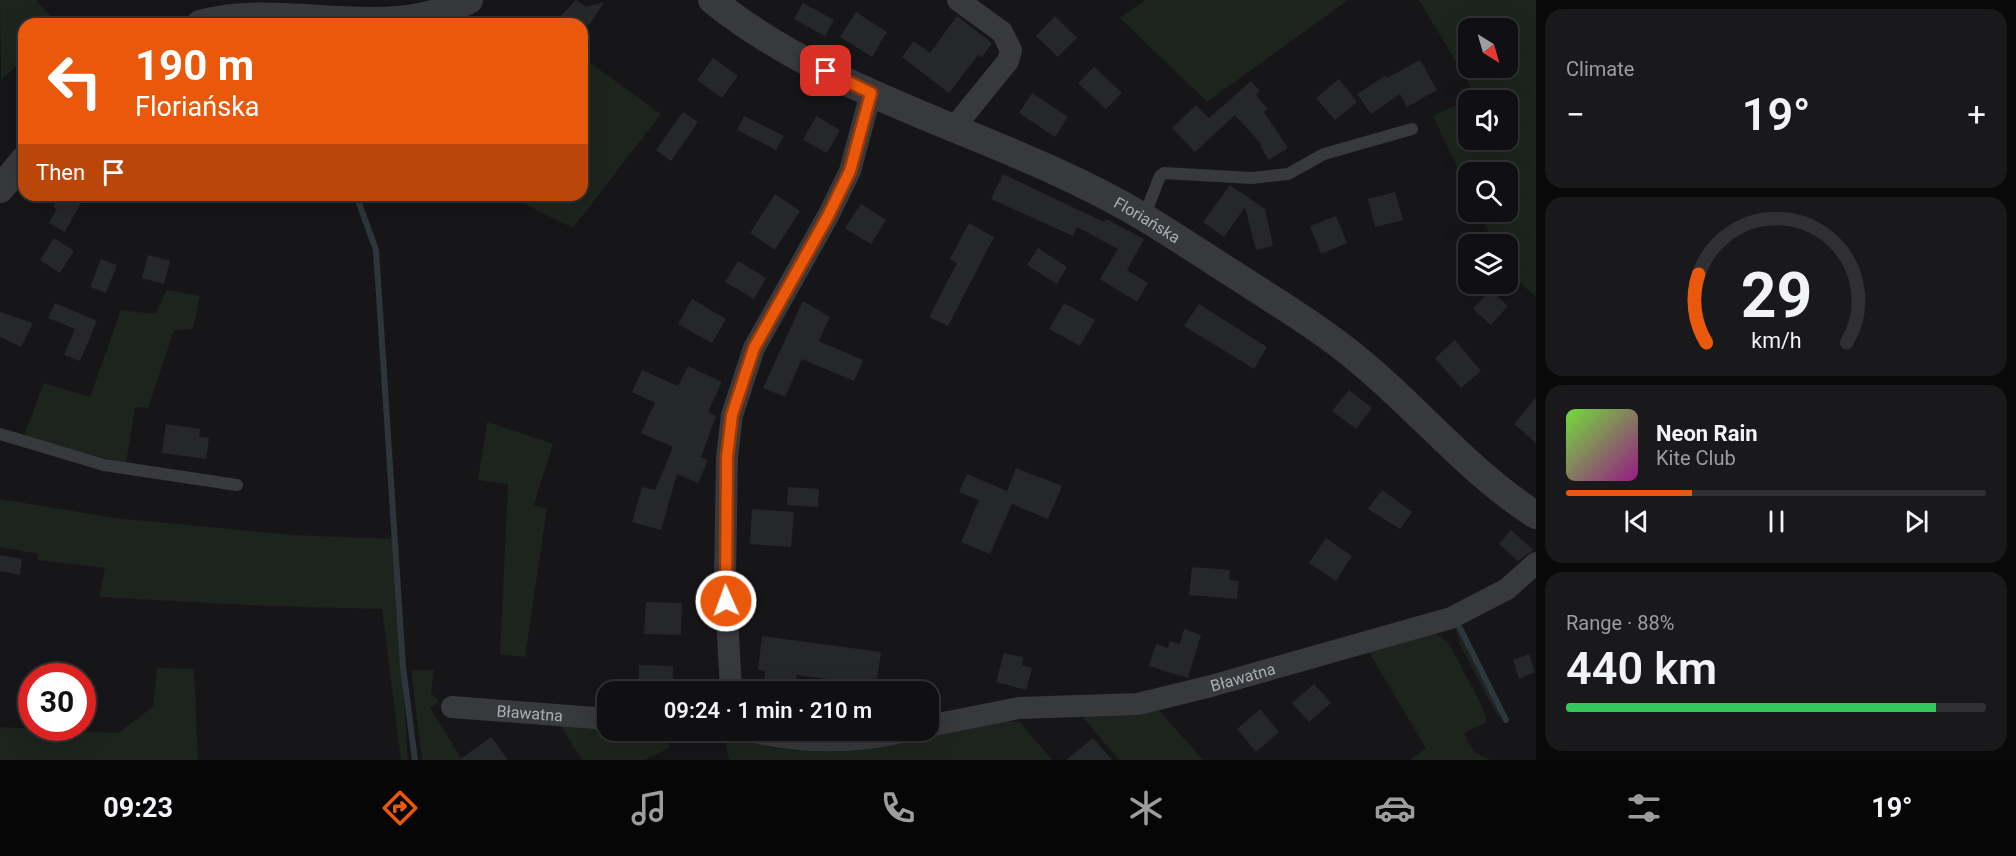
<!DOCTYPE html>
<html lang="en">
<head>
<meta charset="utf-8">
<style>
	:root { --surface:#101012; --page:#19191b; --text:#f1f3f6; --muted:#9c9d9f; --line:#303032; --accent:#ea580c }
	body { margin:0; font-family:Roboto,sans-serif; background:var(--page); color:var(--text); height:100vh; display:flex; flex-direction:column; font-size:22px; white-space:nowrap }
	* { box-sizing:border-box; margin:0 }
	p { font-size:20px; color:var(--muted) }
	.icon { flex:none; width:33px; height:33px; fill:none; stroke:currentColor; stroke-width:2; stroke-linecap:round; stroke-linejoin:round }
	.map { position:relative; flex:1; overflow:hidden }
	.sheet { display:flex; flex-direction:column; gap:9px; padding:9px; background:#09090a; width:480px }
	.sheet>* { flex:none }
	.guide { position:absolute; left:18px; top:18px; width:570px; height:183px; border-radius:18px; box-shadow:0 6px 24px #0002,0 0 0 2px var(--line); background:#ea580c; color:#fff; overflow:hidden }
	.needle { width:39px; rotate:143deg }
	.buttons { position:absolute; left:1458px; top:18px; display:grid; gap:12px }
	.buttons a { display:grid; place-items:center; width:60px; height:60px; border-radius:12px; background:var(--surface); box-shadow:0 6px 24px #0002,0 0 0 2px var(--line); font-size:30px }
	.speed { position:absolute; left:18px; top:663px; display:flex; gap:12px; font-size:30px; font-weight:700; text-align:center }
	.speed>* { display:grid; place-content:center; width:78px; height:78px; border-radius:50%; background:var(--surface); box-shadow:0 6px 24px #0002,0 0 0 2px var(--line); line-height:1 }
	.speed .limit { border:9px solid #d22; background:#fff; color:#111 }
	.pin { position:absolute; display:grid; place-items:center; width:51px; height:51px; color:#fff; margin:-26px; border-radius:12px; box-shadow:0 3px 9px #0006 }
	.me { position:absolute; width:66px; margin:-33px; rotate:358deg; stroke-linejoin:round; filter:drop-shadow(0 0 4px #0008) }
	.turn { display:flex; align-items:center; gap:21px; height:126px; padding:0 18px; font-size:27px }
	.turn .icon { width:78px; height:78px; stroke-width:2.5 }
	.turn b { display:block; font-size:42px; line-height:51px }
	.then { display:flex; align-items:center; height:57px; padding:0 18px; background:#0003; gap:12px; font-size:22px }
	.big { font-size:45px; font-weight:600; line-height:1.1 }
	.sheet .widget { flex:1; display:flex; flex-direction:column; justify-content:center; gap:9px; min-width:0; padding:0 21px; border-radius:18px; background:var(--page) }
	.sheet .dial { align-items:center; gap:0 }
	.dial svg { height:156px; overflow:visible; fill:none; stroke:var(--line); stroke-width:7; stroke-linecap:round; text-anchor:middle }
	.dial text { fill:var(--text); stroke:none }
	.song { display:flex; align-items:center; gap:18px }
	.cover { width:72px; height:72px; border-radius:9px; background:linear-gradient(135deg,hsl(100 70% 55%),hsl(310 70% 35%)) }
	.played { height:6px; border-radius:3px; background:linear-gradient(90deg,var(--accent) 30%,var(--line) 30%) }
	.keys { display:flex; justify-content:space-around; direction:ltr }
	.heat { display:flex; justify-content:space-between; align-items:center; font-size:33px; direction:ltr }
	.charge { height:9px; border-radius:4px; background:linear-gradient(90deg,#34c759 88%,var(--line) 0) }
	.trip { position:absolute; left:597px; top:681px; width:342px; height:60px; border-radius:18px; background:var(--surface); box-shadow:0 6px 24px #0002,0 0 0 2px var(--line); font-weight:600; line-height:60px; text-align:center }
	.tabs { display:flex; height:96px; justify-content:space-around; align-items:center; background:#060607; color:var(--muted) }
	.tabs .icon { width:42px; height:42px }
	.tabs .on { color:var(--accent) }
	.tabs b { font-size:27px; color:var(--text) }
	main { display:flex; flex:1; min-height:0 }
	.map>svg:first-child { display:block }
</style>
</head>
<body>
<main>
<div class="map">
<svg width="1536" height="760" viewBox="0 0 1536 760">
	<rect width="100%" height="100%" fill="#161618"/>
	<!-- green -->
	<g fill="#1d231d" fill-rule="evenodd">
		<polygon points="0,0 36,0 58,24 24,24 24,59 1,80"/>
		<polygon points="1145,0 1348,0 1207,102 1120,18"/>
		<path d="M 1419,0 L 1536,0 L 1536,296 C 1517,283 1508,268 1508,244 L 1496,244 L 1478,212 L 1508,212 L 1508,172 L 1468,172 L 1468,191 L 1433,116 L 1476,96 ZM 1468,28 L 1508,28 L 1508,68 L 1468,68 ZM 1468,100 L 1508,100 L 1508,140 L 1468,140 Z"/>
		<polygon points="582,57 661,114 573,228 506,195 582,195"/>
		<polygon points="167,290 200,296 193,329 174,330 148,408 135,407 126,463 23,438 44,383 90,397 121,310 155,314"/>
		<polygon points="487,422 553,444 534,505 547,509 525,657 500,654 508,484 478,480"/>
		<polygon points="0,499 115,518 293,535 393,539 408,760 401,760 382,609 266,606 99,597 105,568 37,560 38,554 0,547"/>
		<polygon points="1458,621 1505,713 1498,717 1460,645 1454,622"/>
		<polygon points="1431,630 1448,642 1481,704 1487,722 1464,733 1474,752 1491,760 1410,760 1426,748 1367,649"/>
		<polygon points="157,668 194,669 198,760 0,760 0,727 118,733 153,707"/>
		<polygon points="411,670 434,670 431,693 439,701 430,708 462,760 422,760"/>
		<polygon points="1156,707 1203,760 1119,760 1081,715"/>
		<polygon points="557,720 607,727 608,730 658,731 671,747 644,760 582,760"/>
		<polygon points="984,720 1020,722 1052,760 729,760 724,734 754,739 897,741"/>
	</g>
	<g fill="none" stroke-linecap="round" stroke-linejoin="round">
		<!-- stream -->
		<g stroke="#2d363b" stroke-width="6">
			<polyline points="356,195 376,250 403,667 415,760"/>
			<polyline points="1460,628 1506,720"/>
		</g>
	</g>
	<!-- building -->
	<g fill="#262729">
		<polygon points="576,0 586,7 604,2 590,24 553,24"/>
		<polygon points="803,3 834,20 825,36 794,19"/>
		<polygon points="856,12 887,32 872,57 840,37"/>
		<polygon points="957,16 992,43 982,57 978,55 949,93 902,57 914,41 930,53"/>
		<polygon points="1055,16 1077,38 1058,57 1036,36"/>
		<polygon points="713,58 738,76 722,98 697,80"/>
		<polygon points="1420,60 1437,90 1407,107 1400,94 1371,114 1357,94 1385,76 1387,78"/>
		<polygon points="1094,67 1122,93 1106,109 1078,83"/>
		<polygon points="1339,79 1357,102 1335,120 1316,98"/>
		<polygon points="1251,81 1260,91 1256,95 1268,109 1264,112 1288,148 1269,160 1260,146 1262,145 1235,115 1195,152 1172,128 1196,105 1209,118"/>
		<polygon points="1032,93 1068,117 1055,137 1019,113"/>
		<polygon points="683,112 698,122 671,161 656,150"/>
		<polygon points="744,116 784,136 776,150 737,130"/>
		<polygon points="816,116 840,130 827,153 803,140"/>
		<polygon points="1003,174 1104,222 1106,219 1144,239 1127,270 1148,283 1137,302 1100,279 1118,249 1077,227 1073,236 991,199"/>
		<polygon points="1230,185 1265,209 1273,246 1256,250 1245,207 1224,237 1203,222"/>
		<polygon points="1395,192 1403,220 1375,227 1368,199"/>
		<polygon points="775,194 800,211 775,250 750,233"/>
		<polygon points="59,195 85,195 65,232 49,223 57,209 53,207"/>
		<polygon points="861,204 886,220 871,244 845,228"/>
		<polygon points="1336,216 1347,243 1321,254 1310,226"/>
		<polygon points="969,223 994,237 948,326 929,317 957,263 950,259"/>
		<polygon points="54,238 74,251 60,273 40,260"/>
		<polygon points="1038,248 1067,267 1057,284 1027,265"/>
		<polygon points="148,255 170,261 164,284 142,278"/>
		<polygon points="101,259 117,265 106,293 90,287"/>
		<polygon points="738,261 766,278 754,299 725,282"/>
		<polygon points="1490,290 1508,306 1491,325 1473,309"/>
		<polygon points="692,299 726,319 712,343 678,324"/>
		<polygon points="803,301 830,317 819,341 863,360 854,381 802,359 785,397 763,388"/>
		<polygon points="55,303 97,321 80,361 64,355 75,329 48,318"/>
		<polygon points="1064,303 1095,320 1080,346 1049,329"/>
		<polygon points="1199,304 1267,347 1254,369 1184,326"/>
		<polygon points="0,312 33,323 21,347 0,337"/>
		<polygon points="1455,340 1481,371 1461,388 1435,358"/>
		<polygon points="688,366 722,382 708,412 716,416 701,457 708,460 698,483 677,474 661,530 632,522 642,487 655,490 673,447 641,433 655,403 632,392 642,370 678,386"/>
		<polygon points="1349,390 1372,408 1356,429 1332,411"/>
		<polygon points="1536,397 1536,443 1514,424"/>
		<polygon points="166,424 200,429 199,437 209,438 206,459 162,453"/>
		<polygon points="1016,468 1062,486 1048,519 1012,504 990,554 961,542 979,500 959,492 967,474 1007,491"/>
		<polygon points="788,487 819,489 818,507 787,505"/>
		<polygon points="1382,490 1412,512 1400,529 1368,509"/>
		<polygon points="752,509 794,512 791,547 750,544"/>
		<polygon points="1511,530 1533,550 1518,561 1499,544"/>
		<polygon points="1326,538 1352,556 1336,581 1309,563"/>
		<polygon points="0,555 22,559 20,575 0,571"/>
		<polygon points="1192,567 1230,570 1229,580 1239,581 1237,599 1189,595"/>
		<polygon points="646,602 682,603 681,635 644,634"/>
		<polygon points="1184,629 1201,635 1188,678 1149,666 1156,644 1168,648 1170,641 1180,644"/>
		<polygon points="762,636 881,652 876,686 797,675 795,692 763,692 765,671 758,670"/>
		<polygon points="1004,653 1023,657 1022,665 1032,668 1026,690 996,682"/>
		<polygon points="1529,654 1535,672 1519,679 1513,660"/>
		<polygon points="639,665 673,666 672,692 639,692"/>
		<polygon points="1314,684 1331,703 1309,722 1292,703"/>
		<polygon points="1260,709 1279,732 1256,752 1237,729"/>
		<polygon points="491,737 508,760 459,760"/>
		<polygon points="1093,738 1112,760 1066,760"/>
	</g>
	<g fill="none" stroke-linecap="round" stroke-linejoin="round">
		<!-- service -->
		<g stroke="#38393d" stroke-width="12">
			<polyline points="1144,217 1160,176 1164,173 1252,178 1288,174 1324,154 1412,129"/>
			<polyline points="0,434 104,465 237,485"/>
		</g>
		<!-- minor -->
		<g stroke="#38393d" stroke-width="22">
			<polyline points="952,130 1008,61 1011,50 1002,32 958,0"/>
			<polyline points="731,692 725,578 727,457 732,415 754,348 828,216 850,171 871,93"/>
			<path id="s1" d="M 452,707 L 608,719"/>
			<path id="s2" d="M 928,726 L 1019,708 L 1138,704 L 1211,686 L 1451,618 L 1507,589 L 1536,563"/>
			<path d="M 746,730 C 800,743 856,744 910,730"/>
		</g>
		<!-- tertiary -->
		<g stroke="#38393d" stroke-width="28">
			<path id="s3" d="M 712,0 C 839,102 1004,134 1142,216 C 1175,236 1208,258 1241,279 C 1283,306 1324,331 1362,363 C 1421,412 1471,474 1536,515"/>
			<path d="M 200,24 C 284,0 386,45 469,0"/>
			<polyline points="0,189 24,160"/>
		</g>
	</g>
	<g fill="none" stroke-linecap="round" stroke-linejoin="round">
		<defs>
			<polyline id="route" points="726,601 727,457 732,415 754,348 828,216 850,171 871,93 826,71"/>
		</defs>
		<!-- route casing -->
		<use href="#route" stroke="#983908" stroke-width="15"/>
		<!-- route -->
		<use href="#route" stroke="#ea580c" stroke-width="10"/>
	</g>
	<g text-anchor="middle" dominant-baseline="central" stroke-width="6" stroke-linejoin="round" paint-order="stroke">
		<!-- street labels -->
		<g font-size="16" fill="#a9afb7" stroke="#111113">
			<text stroke="none"><textPath href="#s3" startOffset="489">Floriańska</textPath></text>
			<text stroke="none"><textPath href="#s2" startOffset="320">Bławatna</textPath></text>
			<text stroke="none"><textPath href="#s1" startOffset="78">Bławatna</textPath></text>
		</g>
	</g>
</svg>
<div class="buttons">
<a><svg class="needle" viewBox="-14 -14 28 28"><path d="M0-13l5 13h-10z" fill="#e53935"/><path d="M0 13l5-13h-10z" fill="#9c9d9f"/></svg></a>
<a><svg class="icon" aria-label="sound" viewBox="0 0 24 24"><path d="M4 9h4l5-4v14l-5-4H4zM17 9q2 3 0 6"/></svg></a>
<a><svg class="icon" aria-label="search" viewBox="0 0 24 24"><circle cx="10" cy="10" r="6"/><path d="M15 15l6 6"/></svg></a>
<a><svg class="icon" aria-label="layers" viewBox="0 0 24 24"><path d="M12 4l9 5-9 5-9-5zM3 14l9 5 9-5"/></svg></a>
</div>
<div class="speed"><div class="limit">30</div></div>
<div class="pin" style="left:826px;top:71px;background:#d93025"><svg class="icon" aria-label="arrive" viewBox="0 0 24 24"><path d="M6 21V4h12l-3 4 3 4H6"/></svg></div>
<svg class="me" style="left:726px;top:601px" viewBox="-20 -20 40 40"><circle r="17" fill="#ea580c" stroke="#fff" stroke-width="3"/><path d="M0-11L8 9 0 5-8 9z" fill="#fff"/></svg>
<div class="trip">09:24 · 1 min · 210 m</div>
<div class="guide">
<div class="turn"><svg class="icon" aria-label="left" viewBox="0 0 24 24"><path d="M17 20v-9H6M10 6l-5 5 5 5"/></svg><div><b>190 m</b>Floriańska</div></div>
<div class="then">Then<svg class="icon" aria-label="arrive" viewBox="0 0 24 24"><path d="M6 21V4h12l-3 4 3 4H6"/></svg></div>
</div>
</div>
<section class="sheet">
<div class="widget"><p>Climate</p>
<div class="heat"><a>−</a><b class="big">19°</b><a>+</a></div>
</div>
<div class="widget dial"><svg viewBox="0 0 100 80">
<path d="M14 69A42 42 0 1 1 86 69"/>
<path d="M14 69A42 42 0 0 1 10 34" stroke="#ea580c"/>
<text x="50" y="56" font-size="32" font-weight="700">29</text>
<text x="50" y="72" font-size="11">km/h</text>
</svg></div>
<div class="widget">
<div class="song"><i class="cover"></i><div><b>Neon Rain</b><p>Kite Club</p></div></div>
<div class="played"></div>
<div class="keys"><svg class="icon" aria-label="previous" viewBox="0 0 24 24"><path d="M18 5L8 12l10 7zM5 5v14"/></svg><svg class="icon" aria-label="pause" viewBox="0 0 24 24"><path d="M8 5v14M16 5v14"/></svg><svg class="icon" aria-label="next" viewBox="0 0 24 24"><path d="M6 5l10 7-10 7zM19 5v14"/></svg></div>
</div>
<div class="widget"><p>Range · 88%</p><b class="big">440 km</b><div class="charge"></div></div>
</section>
</main>
<nav class="tabs">
<b>09:23</b>
<svg class="icon on" aria-label="directions" viewBox="0 0 24 24"><path d="M12 3l9 9-9 9-9-9zM9 14v-3h6M13 9l2 2-2 2"/></svg>
<svg class="icon" aria-label="music" viewBox="0 0 24 24"><path d="M9 18V5l10-2v13"/><circle cx="6" cy="18" r="3"/><circle cx="16" cy="16" r="3"/></svg>
<svg class="icon" aria-label="phone" viewBox="0 0 24 24"><path d="M5 4h4l2 5-3 2q2 4 5 5l2-3 5 2v4C11 20 4 13 5 4z"/></svg>
<svg class="icon" aria-label="climate" viewBox="0 0 24 24"><path d="M12 3v18M4 7l16 10M4 17L20 7"/></svg>
<svg class="icon" aria-label="car" viewBox="0 0 24 24"><path d="M5 17H2v-5l4-1 3-4h7l3 4 3 1v5h-3M9 17h6M6 11h13"/><circle cx="7" cy="17" r="2"/><circle cx="17" cy="17" r="2"/></svg>
<svg class="icon" aria-label="filters" viewBox="0 0 24 24"><path d="M4 7h16M4 17h16"/><circle cx="9" cy="7" r="2"/><circle cx="15" cy="17" r="2"/></svg>
<b>19°</b>
</nav>
</body>
</html>
